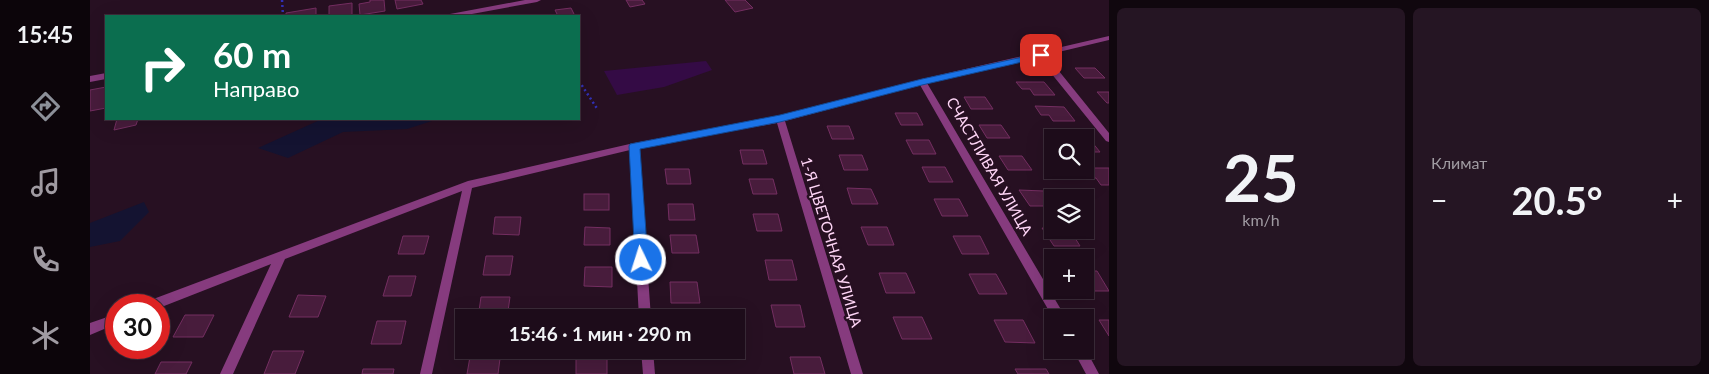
<!DOCTYPE html>
<html lang="ru">
<head>
<meta charset="utf-8">
<style>
	:root { --surface:#1d0c1a; --page:#251523; --text:#f1f3f6; --muted:#a09ba2; --line:#3b2c39; --accent:#8c9099 }
	body { margin:0; font-family:Lato,sans-serif; background:var(--page); color:var(--text); height:100vh; display:flex; flex-direction:column; font-size:19px; white-space:nowrap }
	* { box-sizing:border-box; margin:0 }
	p { font-size:16px; color:var(--muted) }
	.icon { flex:none; width:28px; height:28px; fill:none; stroke:currentColor; stroke-width:2; stroke-linecap:round; stroke-linejoin:round }
	.map { position:relative; flex:1; overflow:hidden }
	.drawer { display:flex; flex-direction:column; gap:8px; padding:8px; background:#10070e; width:600px }
	.drawer>* { flex:none }
	.guide { position:absolute; left:15px; top:15px; width:475px; height:105px; border-radius:0px; box-shadow:0 5px 20px #0002,0 0 0 1px var(--line); background:#0b6e4f; color:#fff; overflow:hidden }
	.controls { position:absolute; left:954px; top:129px; display:grid; gap:10px }
	.controls a { display:grid; place-items:center; width:50px; height:50px; border-radius:0px; background:var(--surface); box-shadow:0 5px 20px #0002,0 0 0 1px var(--line); font-size:25px }
	.speed { position:absolute; left:15px; top:294px; display:flex; gap:10px; font-size:25px; font-weight:700; text-align:center }
	.speed>* { display:grid; place-content:center; width:65px; height:65px; border-radius:50%; background:var(--surface); box-shadow:0 5px 20px #0002,0 0 0 1px var(--line); line-height:1 }
	.speed .limit { border:8px solid #d22; background:#fff; color:#111 }
	.pin { position:absolute; display:grid; place-items:center; width:42px; height:42px; color:#fff; margin:-21px; border-radius:10px; box-shadow:0 2px 8px #0006 }
	.me { position:absolute; width:55px; margin:-28px; rotate:356deg; stroke-linejoin:round; filter:drop-shadow(0 0 4px #0008) }
	.turn { display:flex; align-items:center; gap:18px; height:105px; padding:0 25px; font-size:22px }
	.turn .icon { width:65px; height:65px; stroke-width:2.5 }
	.turn b { display:block; font-size:35px; line-height:42px }
	.big { font-size:38px; font-weight:700; line-height:1.1 }
	.drawer .card { flex:1; display:flex; flex-direction:column; justify-content:center; gap:8px; min-width:0; padding:0 18px; border-radius:8px; background:var(--page) }
	.drawer .dial { align-items:center; gap:0 }
	.dial b { font-size:65px; line-height:1 }
	.heat { display:flex; justify-content:space-between; align-items:center; font-size:28px; direction:ltr }
	.drawer .tiles { flex:1; display:grid; gap:8px; grid-template-columns:repeat(2,1fr) }
	.trip { position:absolute; left:365px; top:309px; width:290px; height:50px; border-radius:0px; background:var(--surface); box-shadow:0 5px 20px #0002,0 0 0 1px var(--line); font-weight:700; line-height:50px; text-align:center }
	main { display:flex; flex:1; min-height:0 }
	.tab-bar { display:flex; flex-direction:column; width:90px; justify-content:space-around; align-items:center; background:#0c050a; color:var(--muted) }
	.tab-bar .icon { width:35px; height:35px }
	.tab-bar .on { color:var(--accent) }
	.tab-bar b { font-size:22px; color:var(--text) }
	.map>svg:first-child { display:block }
</style>
</head>
<body>
<main>
<nav class="tab-bar">
<b>15:45</b>
<svg class="icon on" aria-label="directions" viewBox="0 0 24 24"><path d="M12 3l9 9-9 9-9-9zM9 14v-3h6M13 9l2 2-2 2"/></svg>
<svg class="icon" aria-label="music" viewBox="0 0 24 24"><path d="M9 18V5l10-2v13"/><circle cx="6" cy="18" r="3"/><circle cx="16" cy="16" r="3"/></svg>
<svg class="icon" aria-label="phone" viewBox="0 0 24 24"><path d="M5 4h4l2 5-3 2q2 4 5 5l2-3 5 2v4C11 20 4 13 5 4z"/></svg>
<svg class="icon" aria-label="climate" viewBox="0 0 24 24"><path d="M12 3v18M4 7l16 10M4 17L20 7"/></svg>
</nav>
<div class="map">
<svg width="1019" height="374" viewBox="0 0 1019 374">
	<rect width="100%" height="100%" fill="#271022"/>
	<!-- green -->
	<g fill="#141331">
		<polygon points="232,119 348,119 317,129 253,132 198,158 168,148"/>
		<polygon points="54,202 59,212 30,241 0,247 0,223"/>
	</g>
	<!-- water -->
	<polygon fill="#340b45" points="616,61 622,70 574,87 527,95 514,71"/>
	<!-- building -->
	<g fill="#481c3c" stroke="#742e61">
		<polygon points="280,0 294,0 295,11 270,15 269,4 280,2"/>
		<polygon points="305,0 331,0 333,4 307,9"/>
		<polygon points="536,0 552,0 555,4 540,7"/>
		<polygon points="635,0 655,0 663,8 645,12"/>
		<polygon points="262,3 262,16 239,16 239,6"/>
		<polygon points="226,8 226,16 196,16 196,13"/>
		<polygon points="481,8 485,16 468,16 465,10"/>
		<polygon points="985,68 1005,68 1015,78 994,78"/>
		<polygon points="926,82 954,82 965,95 944,95 940,89 932,89"/>
		<polygon points="16,87 16,108 0,111 0,90"/>
		<polygon points="1007,92 1019,92 1019,103 1017,103"/>
		<polygon points="874,97 895,97 903,109 881,109"/>
		<polygon points="945,106 974,107 985,121 963,121 959,115 951,115"/>
		<polygon points="805,113 827,113 833,125 811,125"/>
		<polygon points="27,119 48,119 46,125 24,130"/>
		<polygon points="889,125 911,125 920,138 897,138"/>
		<polygon points="737,126 759,126 764,139 742,139"/>
		<polygon points="966,136 997,136 1010,152 995,152 995,138"/>
		<polygon points="816,140 839,140 846,154 823,154"/>
		<polygon points="650,150 673,150 677,164 653,164"/>
		<polygon points="749,155 772,155 778,170 754,170"/>
		<polygon points="909,156 932,156 942,170 918,170"/>
		<polygon points="832,167 855,167 863,182 839,182"/>
		<polygon points="995,168 1019,168 1019,185 1011,185 1006,178 997,178 991,170 995,170"/>
		<polygon points="575,169 599,169 601,184 577,184"/>
		<polygon points="659,179 683,179 687,194 663,194"/>
		<polygon points="757,188 781,189 788,204 762,204"/>
		<polygon points="929,190 954,191 962,206 940,206"/>
		<rect x="494" y="194" width="25" height="16"/>
		<polygon points="844,199 869,199 878,216 852,216"/>
		<polygon points="578,204 603,204 605,220 579,220"/>
		<polygon points="663,214 688,214 692,231 667,231"/>
		<polygon points="405,217 431,217 429,235 403,234"/>
		<polygon points="495,227 520,228 520,245 494,245"/>
		<polygon points="771,227 797,227 804,245 778,245"/>
		<polygon points="952,228 980,230 990,246 964,246"/>
		<polygon points="580,235 606,235 609,253 582,253"/>
		<polygon points="313,236 339,236 334,254 308,254"/>
		<polygon points="863,236 890,236 899,254 872,254"/>
		<polygon points="396,256 423,256 420,275 393,275"/>
		<polygon points="675,260 702,260 707,280 679,280"/>
		<polygon points="495,267 522,267 522,287 494,286"/>
		<polygon points="995,271 1007,271 1019,291 992,291 995,290"/>
		<polygon points="789,273 816,273 825,293 796,293"/>
		<polygon points="879,274 906,274 917,294 889,294"/>
		<polygon points="299,276 326,276 321,296 293,296"/>
		<polygon points="580,282 607,282 610,303 581,303"/>
		<polygon points="208,295 236,296 228,317 199,317"/>
		<polygon points="391,297 420,297 417,318 388,318"/>
		<polygon points="681,305 710,305 715,327 686,327"/>
		<rect x="493" y="310" width="29" height="8"/>
		<polygon points="95,315 124,315 113,337 83,337"/>
		<polygon points="803,317 832,317 842,339 812,339"/>
		<polygon points="904,320 933,320 945,343 915,342"/>
		<polygon points="1009,320 1019,320 1019,336"/>
		<polygon points="287,321 316,321 311,344 281,344"/>
		<polygon points="183,351 214,351 205,374 174,374"/>
		<polygon points="381,351 411,351 408,374 377,374"/>
		<rect x="486" y="357" width="31" height="17"/>
		<polygon points="700,357 730,357 735,374 704,374"/>
		<polygon points="71,362 102,362 96,374 65,374"/>
		<polygon points="273,369 304,369 303,374 272,374"/>
		<polygon points="925,369 956,369 959,374 928,374"/>
	</g>
	<g fill="none" stroke-linecap="round" stroke-linejoin="round">
		<!-- path -->
		<g stroke="#3231b8" stroke-width="2.5" stroke-dasharray="2 3" stroke-linecap="butt">
			<polyline points="192,0 193,16"/>
			<polyline points="489,81 508,110"/>
		</g>
		<!-- minor -->
		<g fill="#863b7e" fill-rule="evenodd">
			<polygon points="435,0 451,0 447,2 371,16 356,16 360,14"/>
			<polygon points="1019,36 1019,40 956,55 1019,133 1019,142 1016,141 948,57 837,83 976,318 963,318 830,85 695,121 773,374 761,374 687,123 549,148 561,318 549,318 540,150 382,188 342,374 330,374 372,191 195,259 143,374 130,374 181,264 69,308 69,305 56,305 58,301 378,181 544,143 690,116 832,79"/>
			<polygon points="16,73 16,79 0,82 0,76"/>
			<polygon points="26,314 26,324 0,335 0,323"/>
			<polygon points="995,348 1009,374 996,374 983,350 995,350"/>
			<polygon points="551,350 563,350 565,374 553,374"/>
		</g>
	</g>
	<!-- route -->
	<polygon fill="#1a73e8" stroke="#114b97" points="951,53 956,55 954,57 832,85 690,122 550,149 558,260 556,264 551,266 547,264 545,260 539,146 540,144 690,115 832,79"/>
	<g text-anchor="middle" dominant-baseline="central" stroke-width="5" stroke-linejoin="round" paint-order="stroke">
		<!-- street labels -->
		<g font-size="15" fill="#ffd6f7" stroke="#271022">
			<text transform="translate(900 166) rotate(60)">СЧАСТЛИВАЯ УЛИЦА</text>
			<text transform="translate(742 242) rotate(73)">1-Я ЦВЕТОЧНАЯ УЛИЦА</text>
		</g>
	</g>
</svg>
<div class="controls">
<a><svg class="icon" aria-label="search" viewBox="0 0 24 24"><circle cx="10" cy="10" r="6"/><path d="M15 15l6 6"/></svg></a>
<a><svg class="icon" aria-label="layers" viewBox="0 0 24 24"><path d="M12 4l9 5-9 5-9-5zM3 14l9 5 9-5"/></svg></a>
<a>+</a>
<a>−</a>
</div>
<div class="speed"><div class="limit">30</div></div>
<div class="pin" style="left:951px;top:55px;background:#d93025"><svg class="icon" aria-label="arrive" viewBox="0 0 24 24"><path d="M6 21V4h12l-3 4 3 4H6"/></svg></div>
<svg class="me" style="left:551px;top:260px" viewBox="-20 -20 40 40"><circle r="17" fill="#1a73e8" stroke="#fff" stroke-width="3"/><path d="M0-11L8 9 0 5-8 9z" fill="#fff"/></svg>
<div class="trip">15:46 · 1 мин · 290 m</div>
<div class="guide">
<div class="turn"><svg class="icon" aria-label="right" viewBox="0 0 24 24"><path d="M7 20v-9h11M14 6l5 5-5 5"/></svg><div><b>60 m</b>Направо</div></div>
</div>
</div>
<section class="drawer">
<div class="tiles">
<div class="card dial"><b>25</b><p>km/h</p></div>
<div class="card"><p>Климат</p>
<div class="heat"><a>−</a><b class="big">20.5°</b><a>+</a></div>
</div>
</div>
</section>
</main>
</body>
</html>
